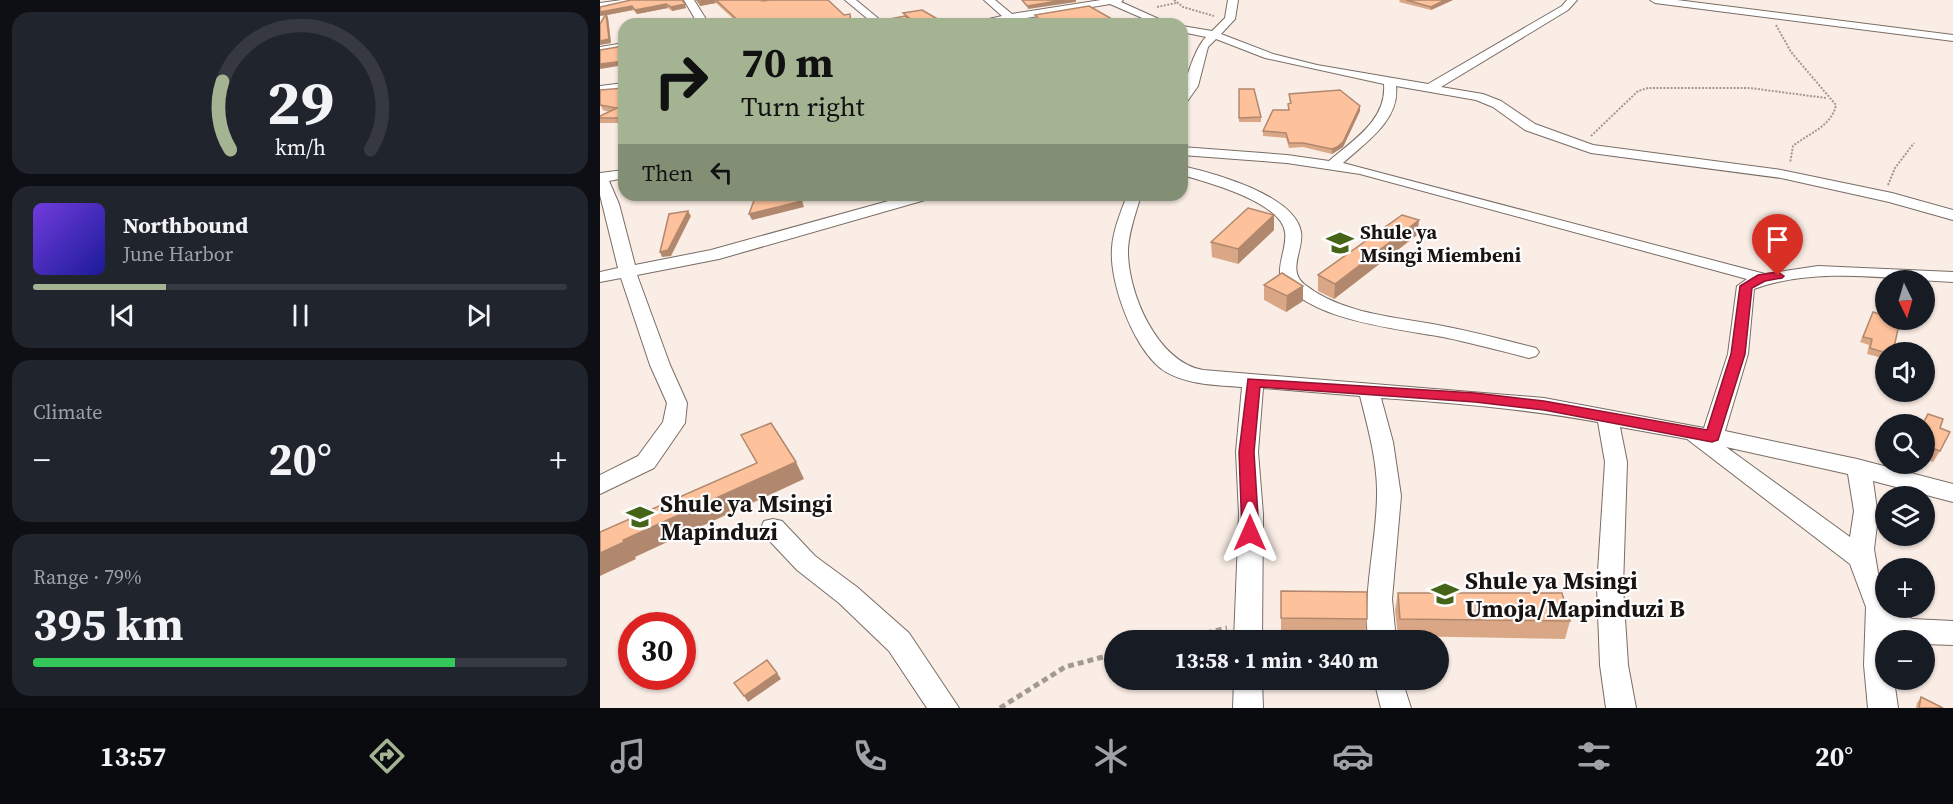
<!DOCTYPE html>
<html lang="en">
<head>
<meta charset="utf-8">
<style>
	:root { --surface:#171b24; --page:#20242c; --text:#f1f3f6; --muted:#9ea1a6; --line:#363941; --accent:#a4b392 }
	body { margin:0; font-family:"Source Serif 4",serif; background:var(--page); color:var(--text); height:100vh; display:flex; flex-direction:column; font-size:22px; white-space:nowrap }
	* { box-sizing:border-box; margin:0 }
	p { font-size:20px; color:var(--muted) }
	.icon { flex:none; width:33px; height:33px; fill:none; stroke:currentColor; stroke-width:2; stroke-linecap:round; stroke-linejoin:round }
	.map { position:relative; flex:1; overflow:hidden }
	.sheet { display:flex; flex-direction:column; gap:12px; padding:12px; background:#0d0f14; width:600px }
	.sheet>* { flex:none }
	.banner { position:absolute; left:18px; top:18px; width:570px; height:183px; border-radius:18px; box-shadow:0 2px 4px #0004; background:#a4b392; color:#111; overflow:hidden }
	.needle { width:39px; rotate:175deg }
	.buttons { position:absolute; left:1275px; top:270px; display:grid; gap:12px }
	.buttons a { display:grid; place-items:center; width:60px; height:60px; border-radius:50%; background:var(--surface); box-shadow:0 2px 4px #0004; font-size:30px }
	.speed { position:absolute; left:18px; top:612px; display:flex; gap:12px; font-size:30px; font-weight:700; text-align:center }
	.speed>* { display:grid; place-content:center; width:78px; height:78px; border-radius:50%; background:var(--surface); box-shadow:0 2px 4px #0004; line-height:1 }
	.speed .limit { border:9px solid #d22; background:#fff; color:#111 }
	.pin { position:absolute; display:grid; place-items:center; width:51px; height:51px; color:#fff; margin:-62px -26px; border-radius:50% 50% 50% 0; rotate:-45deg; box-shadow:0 0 6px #0007 }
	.pin .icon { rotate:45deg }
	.me { position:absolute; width:66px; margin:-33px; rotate:0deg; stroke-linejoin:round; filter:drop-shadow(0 0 4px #0008) }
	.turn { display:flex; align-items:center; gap:21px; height:126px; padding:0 24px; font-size:27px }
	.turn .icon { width:78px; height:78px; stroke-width:2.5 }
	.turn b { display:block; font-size:42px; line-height:51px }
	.then { display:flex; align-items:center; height:57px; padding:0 24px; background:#0003; gap:12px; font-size:22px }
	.big { font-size:45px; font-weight:700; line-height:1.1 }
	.sheet .widget { flex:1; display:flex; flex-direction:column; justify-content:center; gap:9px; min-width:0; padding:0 21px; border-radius:18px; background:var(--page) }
	.sheet .dial { align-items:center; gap:0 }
	.dial svg { height:156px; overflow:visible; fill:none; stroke:var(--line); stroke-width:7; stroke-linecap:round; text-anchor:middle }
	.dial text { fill:var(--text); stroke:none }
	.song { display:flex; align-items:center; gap:18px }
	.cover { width:72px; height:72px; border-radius:9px; background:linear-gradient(135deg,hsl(260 70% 55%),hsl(240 70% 35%)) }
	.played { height:6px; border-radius:3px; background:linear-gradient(90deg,var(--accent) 25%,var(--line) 25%) }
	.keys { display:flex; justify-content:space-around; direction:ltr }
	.heat { display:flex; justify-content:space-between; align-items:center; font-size:33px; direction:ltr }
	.charge { height:9px; border-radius:4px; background:linear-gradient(90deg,#34c759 79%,var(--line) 0) }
	.trip { position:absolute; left:504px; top:630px; width:345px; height:60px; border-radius:30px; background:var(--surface); box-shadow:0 2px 4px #0004; font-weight:700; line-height:60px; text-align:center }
	.menu { display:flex; height:96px; justify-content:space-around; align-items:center; background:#090b0e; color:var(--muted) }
	.menu .icon { width:42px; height:42px }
	.menu .current { color:var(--accent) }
	.menu b { font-size:27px; color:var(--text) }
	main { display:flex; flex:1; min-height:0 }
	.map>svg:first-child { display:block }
</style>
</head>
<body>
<main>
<section class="sheet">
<div class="widget dial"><svg viewBox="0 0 100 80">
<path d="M14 69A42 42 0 1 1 86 69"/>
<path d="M14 69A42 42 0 0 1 10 34" stroke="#a4b392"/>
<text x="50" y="56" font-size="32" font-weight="700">29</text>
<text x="50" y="72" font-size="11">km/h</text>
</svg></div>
<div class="widget">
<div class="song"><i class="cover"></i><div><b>Northbound</b><p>June Harbor</p></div></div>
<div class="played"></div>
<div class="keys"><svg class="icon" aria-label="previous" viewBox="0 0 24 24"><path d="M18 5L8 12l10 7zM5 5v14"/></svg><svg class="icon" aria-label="pause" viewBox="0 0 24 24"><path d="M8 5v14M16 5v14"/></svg><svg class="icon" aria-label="next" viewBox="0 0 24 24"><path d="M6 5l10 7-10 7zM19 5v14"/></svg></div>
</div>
<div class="widget"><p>Climate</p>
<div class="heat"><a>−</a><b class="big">20°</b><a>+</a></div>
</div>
<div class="widget"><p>Range · 79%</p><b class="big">395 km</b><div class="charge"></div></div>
</section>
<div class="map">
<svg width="1353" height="708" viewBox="0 0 1353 708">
	<rect width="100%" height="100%" fill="#faede5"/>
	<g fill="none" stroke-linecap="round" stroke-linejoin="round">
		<defs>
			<g id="minor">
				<polygon points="22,0 47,0 0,9 0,3"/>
				<polygon points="84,0 94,0 109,24 98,24"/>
				<polygon points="245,0 256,0 285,24 274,24"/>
				<polygon points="384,0 395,0 412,14 501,0 523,0 521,2 570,24 556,24 510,4 390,24 367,24 402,16"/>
				<path d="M 628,0 L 638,0 L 635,19 L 621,34 L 673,54 L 717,65 L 828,84 L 962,6 L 967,0 L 977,0 L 968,10 L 841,87 L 883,94 L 901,101 L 935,124 L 993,145 L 1181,170 L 1292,193 L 1353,210 L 1353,220 L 1289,202 L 1181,178 L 991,153 L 925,130 L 893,107 L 876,100 L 796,86 C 800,120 766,142 743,163 L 1165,274 L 1218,266 L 1353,272 L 1353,282 C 1289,279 1216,266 1154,289 L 1148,354 L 1125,431 L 1257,459 L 1353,484 L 1353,502 L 1273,481 L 1278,517 L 1274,549 L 1278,573 L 1286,594 L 1286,608 L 1296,608 L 1312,619 L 1353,621 L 1353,645 L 1324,644 L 1324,640 L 1305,640 L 1292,636 L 1292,640 L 1286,640 L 1286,680 L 1294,680 L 1298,708 L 1268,708 L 1264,665 L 1266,607 L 1250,564 L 1087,439 L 1020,427 L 1027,462 L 1023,587 L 1028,665 L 1036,708 L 1006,708 L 1000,665 L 997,587 L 1005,462 L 998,422 C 926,409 854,403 781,398 L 793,442 L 801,496 L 792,599 L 796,640 L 768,640 C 763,591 776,545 777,497 C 778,463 768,428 760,396 L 663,388 L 658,452 L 663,514 L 662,640 L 634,640 L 639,514 L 636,452 L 642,387 C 618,385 588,385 566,372 C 535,353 509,283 512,248 C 513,230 521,212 527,195 L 541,195 C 536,213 529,230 528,249 C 527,292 557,362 603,370 L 944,398 L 1104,428 L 1128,354 L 1137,286 L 1147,279 L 760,174 L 687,163 L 582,155 L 582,147 L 687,155 L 729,161 C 753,140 787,120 784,84 L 665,58 L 616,39 L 608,47 L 598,86 L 586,103 L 582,104 C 582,88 594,49 606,37 L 582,32 L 582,26 L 612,31 L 625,18 ZM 1126,447 L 1248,474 L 1254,511 L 1250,537 Z"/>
				<polygon points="1050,0 1077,0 1353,35 1353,41 1055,3"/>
				<polygon points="24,43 24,49 0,53 0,47"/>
				<polygon points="24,83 24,91 0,94 0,86"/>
				<path d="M 582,166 C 613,173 695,195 701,232 C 704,249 687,270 704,284 C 741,314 797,317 843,326 C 874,332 905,340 936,348 L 939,352 L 936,356 L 929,358 C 901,351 872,343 843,337 C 800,329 699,320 680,274 C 679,260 687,246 685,232 C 681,202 607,182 582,175 Z"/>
				<polygon points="24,170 24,178 9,181 19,204 35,265 111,250 310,195 334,195 332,198 119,259 37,275 70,365 87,403 85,423 54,468 0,494 0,475 38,456 63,422 67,403 50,365 21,278 0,282 0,272 18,268 0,195 0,173"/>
				<polygon points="173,519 182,521 215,556 257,587 309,633 359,708 327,708 289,651 239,603 197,570 164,535 161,528 164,521"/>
				<polygon points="634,680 662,680 663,708 633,708"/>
				<polygon points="774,680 802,680 811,708 781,708"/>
			</g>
		</defs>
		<!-- minor casing -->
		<use href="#minor" stroke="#796d66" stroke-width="2"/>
		<!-- path-far1 -->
		<g stroke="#a39993" stroke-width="2" stroke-dasharray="2 1.5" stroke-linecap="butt">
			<polyline points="574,0 583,7 614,16"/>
			<polyline points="557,7 576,3"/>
			<path d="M 1176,25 L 1191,52 L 1236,105 C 1231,127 1209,133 1193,146 L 1190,163"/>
			<polyline points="991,136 1038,91 1048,88 1150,88 1226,98"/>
			<polyline points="1288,185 1295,168 1314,143"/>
		</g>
		<!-- path -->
		<g stroke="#a39993" stroke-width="5" stroke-dasharray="6 4" stroke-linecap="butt">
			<polyline points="577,640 627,628"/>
			<polyline points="400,708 465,667 514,654"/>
		</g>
		<!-- minor -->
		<use href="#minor" fill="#fff" fill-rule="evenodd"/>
	</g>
	<!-- wall -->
	<g fill="#daa786">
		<polygon points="31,0 83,0 86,8 72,11 68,8 37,14 33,10 7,15 8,18 11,43 5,15 0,16 0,7"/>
		<polygon points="96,0 161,0 162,1 244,15 251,18 252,24 139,24 116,3 100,6"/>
		<polygon points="800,0 853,0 831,10 799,2"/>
		<polygon points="435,15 512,19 512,22 510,24 441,24 436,19"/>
		<polygon points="24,88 24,123 0,123 0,116 9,112 3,110 0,105"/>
		<polygon points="639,89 661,117 661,122 639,122"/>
		<polygon points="689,94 760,111 743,147 732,154 703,147 689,148 686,138 663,136 663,131 688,110 690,103"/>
		<polygon points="674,215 674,230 638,264 612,257 611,242"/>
		<polygon points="819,220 817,235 734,299 718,291 718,275"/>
		<polygon points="664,285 703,286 703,301 686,312 664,300"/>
		<polygon points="1285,308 1286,352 1286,359 1267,354 1269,345 1260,342 1271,318 1282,315"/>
		<polygon points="1328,414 1340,428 1340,451 1333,462 1324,458 1324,424 1321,424"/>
		<polygon points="681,591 767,619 765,636 681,635"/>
		<polygon points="798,593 970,621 965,639 798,636 795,610"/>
		<polygon points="1321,697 1343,708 1316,708 1317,703"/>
	</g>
	<!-- shaded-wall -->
	<g fill="#b1886d">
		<polygon points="110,0 115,0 116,3 100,6 99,2"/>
		<polygon points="463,0 476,0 476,2 428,9 427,6"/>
		<polygon points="845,0 853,0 831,10 831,7"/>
		<polygon points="66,4 68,8 37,14 35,10"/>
		<polygon points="85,4 86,8 72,11 71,7"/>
		<polygon points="32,6 33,10 7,15 8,18 11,43 0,45 0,41 6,15 0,16 0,12"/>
		<polygon points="512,19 512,22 510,24 504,24"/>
		<polygon points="341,21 341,24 328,24"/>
		<polygon points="24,61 24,65 0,69 0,64"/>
		<polygon points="760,106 760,111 743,147 732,154 732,149"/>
		<polygon points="48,195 72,195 50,200"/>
		<polygon points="202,201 204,207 152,220 149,214"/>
		<polygon points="88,211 91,216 71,256 62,257 60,252"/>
		<polygon points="674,215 674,230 638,264 638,249"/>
		<polygon points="819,220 817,235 734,299 735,284"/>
		<polygon points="703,286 703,301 686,312 687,296"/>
		<polygon points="196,462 204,479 35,557 36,559 0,576 0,553 23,540"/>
		<polygon points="177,673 181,679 148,702 144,696"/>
	</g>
	<!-- building -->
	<g fill="#fdc29c" stroke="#b1886d" stroke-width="1.5">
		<polygon points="31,0 82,0 85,4 71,7 66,4 35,10 32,6 0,12 0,7"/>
		<polygon points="97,0 110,0 99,2"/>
		<polygon points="116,0 161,0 162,1 170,0 228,0 244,15 250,14 251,24 142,24"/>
		<polygon points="422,0 463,0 427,6"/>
		<polygon points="806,0 845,0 831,7"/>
		<polygon points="489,6 512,19 504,24 452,24 442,22 435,15"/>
		<polygon points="322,10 341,21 328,24 264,24 305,16 313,21 303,13"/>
		<polygon points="6,14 9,39 0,41 0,24"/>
		<polygon points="24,46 24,61 0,64 0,50"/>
		<polygon points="24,88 24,118 0,118 0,116 17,108 0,105 0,90"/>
		<polygon points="639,89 654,89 661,117 639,118"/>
		<polygon points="740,90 760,106 743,142 737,147 732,149 703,143 689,143 686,133 663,131 673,110 689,110 688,104 691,103 689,94"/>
		<polygon points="156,195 200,195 202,201 149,214"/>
		<polygon points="648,208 674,215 638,249 611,242"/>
		<polygon points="88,211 68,250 60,252 69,214"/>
		<polygon points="802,215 819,220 735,284 718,275"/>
		<polygon points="682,273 703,286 687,296 664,285"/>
		<polygon points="1285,308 1286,309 1286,320 1300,320 1293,352 1286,353 1270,348 1272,339 1263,337 1273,312 1283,315"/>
		<polygon points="1328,414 1343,419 1340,428 1350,432 1340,451 1324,445 1324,424 1323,424"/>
		<polygon points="171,423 196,462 23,540 24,542 0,553 0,532 157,463 141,435"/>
		<polygon points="681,591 767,592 767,619 681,618"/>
		<polygon points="798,593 962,593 970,621 800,619"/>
		<polygon points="167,660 177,673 144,696 134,683"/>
		<polygon points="1321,697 1343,708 1319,708"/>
	</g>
	<!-- route -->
	<polygon fill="#e11d48" stroke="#92132f" stroke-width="1.5" points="1178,272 1184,276 1182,278 1165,281 1152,288 1145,354 1118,440 1112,442 944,410 875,402 660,387 654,452 659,533 656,538 644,538 642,533 639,452 648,379 875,393 944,401 1107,430 1131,354 1140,286 1158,275"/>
	<!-- icons -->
	<defs>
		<symbol id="school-bare" viewBox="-9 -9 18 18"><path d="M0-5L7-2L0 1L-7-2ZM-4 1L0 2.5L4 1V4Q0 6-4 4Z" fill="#466417" stroke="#fdfdfd" stroke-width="2.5" paint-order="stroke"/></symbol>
	</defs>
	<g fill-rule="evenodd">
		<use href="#school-bare" x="721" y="224" width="38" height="38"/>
		<use href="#school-bare" x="21" y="498" width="38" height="38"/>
		<use href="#school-bare" x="826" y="575" width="38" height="38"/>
	</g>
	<g text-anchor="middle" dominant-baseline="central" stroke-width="4.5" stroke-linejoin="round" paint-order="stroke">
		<!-- poi labels -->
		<g font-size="20" font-weight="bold" fill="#191411" stroke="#fdfdfd" text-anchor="start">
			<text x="760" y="232">Shule ya<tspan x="760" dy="23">Msingi Miembeni</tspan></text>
		</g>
		<!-- near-poi labels -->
		<g font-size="24" font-weight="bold" fill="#191411" stroke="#fdfdfd" text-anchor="start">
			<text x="60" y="503">Shule ya Msingi<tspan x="60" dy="28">Mapinduzi</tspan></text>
			<text x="865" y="580">Shule ya Msingi<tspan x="865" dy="28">Umoja/Mapinduzi B</tspan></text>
		</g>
	</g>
</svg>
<div class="buttons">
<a><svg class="needle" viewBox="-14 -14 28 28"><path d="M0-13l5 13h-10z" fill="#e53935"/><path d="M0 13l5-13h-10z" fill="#9ea1a6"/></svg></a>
<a><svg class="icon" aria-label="sound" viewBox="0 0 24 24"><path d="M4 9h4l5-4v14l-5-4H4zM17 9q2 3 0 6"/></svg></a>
<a><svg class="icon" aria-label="search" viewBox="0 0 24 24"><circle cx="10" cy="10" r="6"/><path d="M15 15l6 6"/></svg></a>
<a><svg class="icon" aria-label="layers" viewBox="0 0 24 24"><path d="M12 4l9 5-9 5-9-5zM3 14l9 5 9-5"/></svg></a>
<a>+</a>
<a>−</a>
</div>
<div class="speed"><div class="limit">30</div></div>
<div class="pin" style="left:1178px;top:276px;background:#d93025"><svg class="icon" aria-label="arrive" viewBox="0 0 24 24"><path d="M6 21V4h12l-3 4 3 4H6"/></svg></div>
<svg class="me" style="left:650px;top:533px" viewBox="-20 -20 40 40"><path d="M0-17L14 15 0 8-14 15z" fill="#e11d48" stroke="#fff" stroke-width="4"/></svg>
<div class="trip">13:58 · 1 min · 340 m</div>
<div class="banner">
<div class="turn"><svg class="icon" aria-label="right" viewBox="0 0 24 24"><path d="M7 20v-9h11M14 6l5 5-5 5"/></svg><div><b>70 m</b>Turn right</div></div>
<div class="then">Then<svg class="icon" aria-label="left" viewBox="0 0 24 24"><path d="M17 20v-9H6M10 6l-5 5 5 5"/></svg></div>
</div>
</div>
</main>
<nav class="menu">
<b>13:57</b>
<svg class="icon current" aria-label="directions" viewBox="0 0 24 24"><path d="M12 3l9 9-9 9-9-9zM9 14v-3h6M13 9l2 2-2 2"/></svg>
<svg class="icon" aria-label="music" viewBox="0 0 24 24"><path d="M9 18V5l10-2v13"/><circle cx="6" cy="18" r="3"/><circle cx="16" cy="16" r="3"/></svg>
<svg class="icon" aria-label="phone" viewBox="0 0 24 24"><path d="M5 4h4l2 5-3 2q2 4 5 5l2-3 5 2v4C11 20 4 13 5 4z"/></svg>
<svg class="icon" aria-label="climate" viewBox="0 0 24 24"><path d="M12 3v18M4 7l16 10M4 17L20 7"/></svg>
<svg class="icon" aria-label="car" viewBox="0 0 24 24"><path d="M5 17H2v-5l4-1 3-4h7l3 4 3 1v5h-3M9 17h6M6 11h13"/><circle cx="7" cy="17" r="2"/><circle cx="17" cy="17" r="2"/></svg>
<svg class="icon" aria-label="filters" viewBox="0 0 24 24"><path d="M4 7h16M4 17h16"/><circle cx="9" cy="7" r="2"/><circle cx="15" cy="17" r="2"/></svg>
<b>20°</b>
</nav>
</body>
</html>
